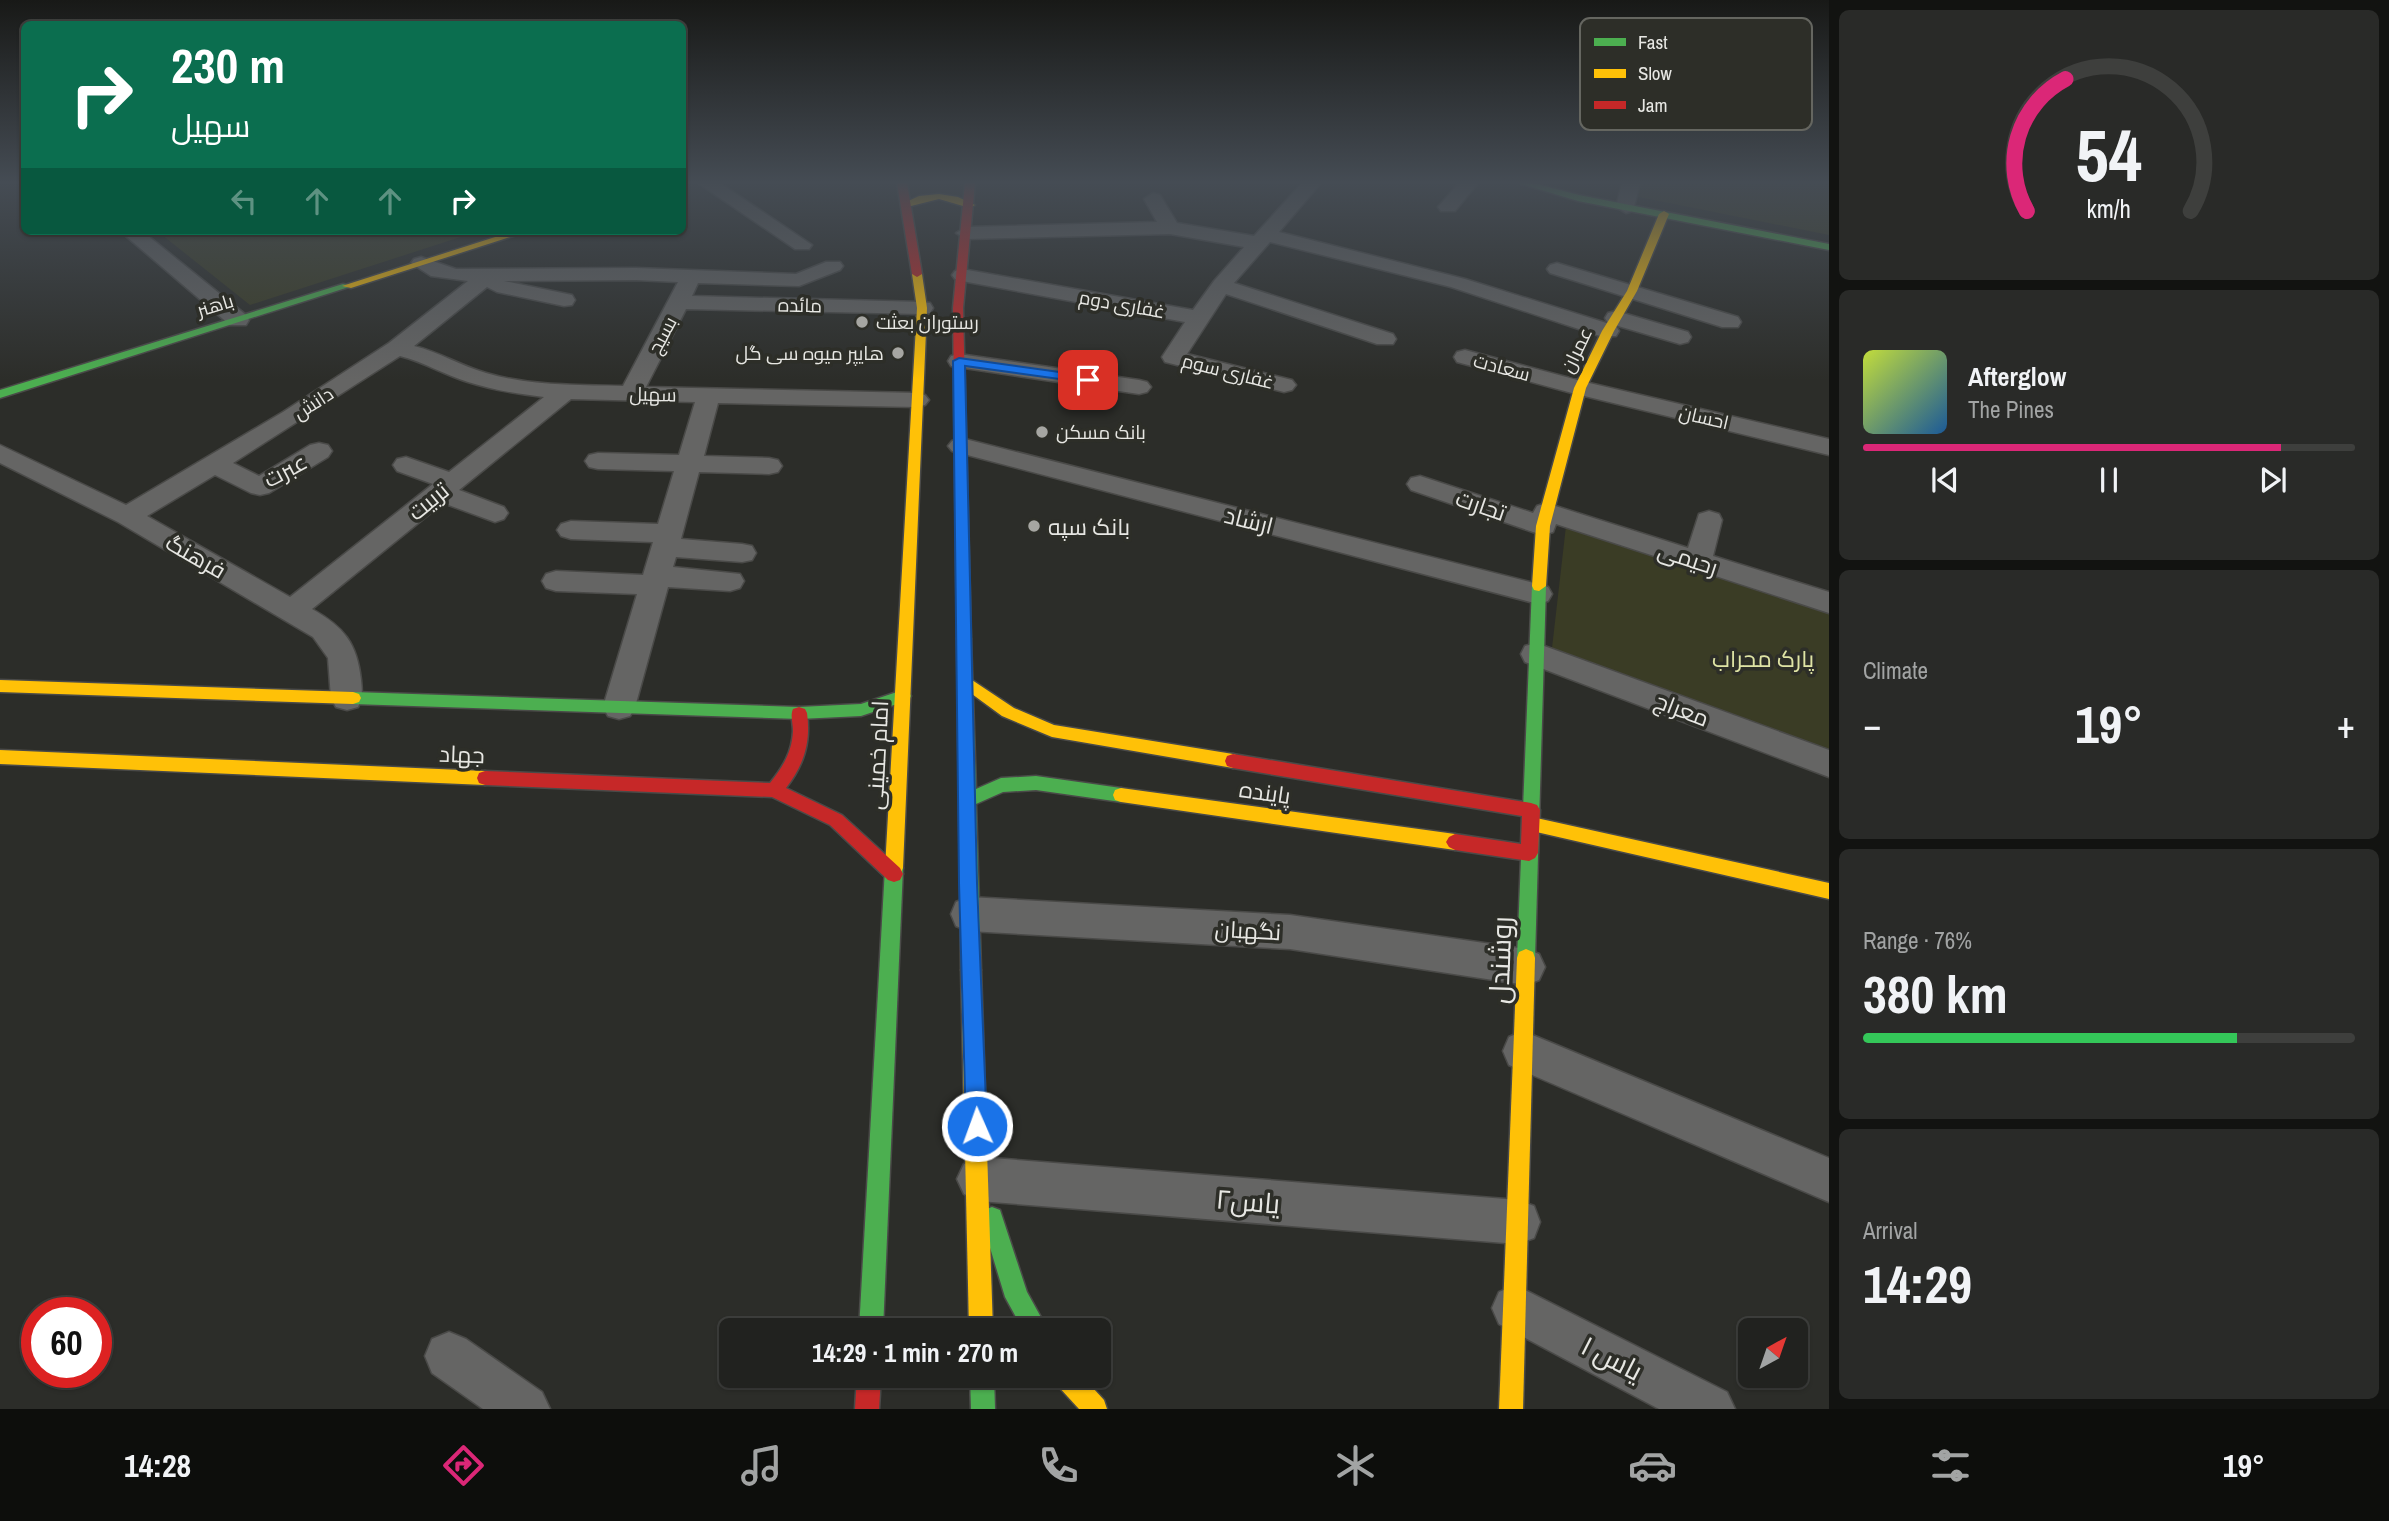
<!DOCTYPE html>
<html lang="en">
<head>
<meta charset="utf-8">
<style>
	:root { --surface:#21221f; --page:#292a28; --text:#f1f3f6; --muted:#a2a4a4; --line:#3e3f3d; --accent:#db2777 }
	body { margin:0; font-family:"Archivo Narrow",Cairo,sans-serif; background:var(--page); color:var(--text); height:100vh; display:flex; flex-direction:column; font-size:26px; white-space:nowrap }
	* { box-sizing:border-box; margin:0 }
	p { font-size:23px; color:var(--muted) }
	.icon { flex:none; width:38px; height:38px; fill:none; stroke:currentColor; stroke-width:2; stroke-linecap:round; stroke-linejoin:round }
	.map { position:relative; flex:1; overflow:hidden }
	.side { display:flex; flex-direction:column; gap:10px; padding:10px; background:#121311; width:560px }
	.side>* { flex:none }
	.top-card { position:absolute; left:21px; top:21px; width:665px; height:214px; border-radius:10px; box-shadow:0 2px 5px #0004,0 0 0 2px var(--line); background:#0b6e4f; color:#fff; overflow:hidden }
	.needle { width:46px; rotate:40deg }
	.controls { position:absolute; left:1738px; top:1318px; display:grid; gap:14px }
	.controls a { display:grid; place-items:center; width:70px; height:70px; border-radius:10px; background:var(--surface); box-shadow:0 2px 5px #0004,0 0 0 2px var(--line); font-size:35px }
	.speed { position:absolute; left:21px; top:1297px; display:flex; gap:14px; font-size:35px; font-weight:700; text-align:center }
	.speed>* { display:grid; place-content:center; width:91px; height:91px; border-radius:50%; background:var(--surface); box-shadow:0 2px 5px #0004,0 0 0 2px var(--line); line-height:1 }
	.speed .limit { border:10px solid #d22; background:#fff; color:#111 }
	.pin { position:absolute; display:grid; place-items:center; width:60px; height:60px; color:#fff; margin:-30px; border-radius:14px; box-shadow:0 4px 10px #0006 }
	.me { position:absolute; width:77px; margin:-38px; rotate:358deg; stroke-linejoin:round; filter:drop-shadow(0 0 5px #0008) }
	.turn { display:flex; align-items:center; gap:24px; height:147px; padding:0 35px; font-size:32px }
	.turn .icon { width:91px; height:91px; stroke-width:2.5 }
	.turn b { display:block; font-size:49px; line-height:60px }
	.lanes { display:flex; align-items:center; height:66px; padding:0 35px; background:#0003; justify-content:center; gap:35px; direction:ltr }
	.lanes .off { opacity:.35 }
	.big { font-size:52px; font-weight:700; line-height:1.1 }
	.side .widget { flex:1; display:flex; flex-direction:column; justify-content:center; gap:10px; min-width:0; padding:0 24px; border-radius:10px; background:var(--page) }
	.side .dial { align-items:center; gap:0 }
	.dial svg { height:182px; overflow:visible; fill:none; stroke:var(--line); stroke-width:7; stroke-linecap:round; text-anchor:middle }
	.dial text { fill:var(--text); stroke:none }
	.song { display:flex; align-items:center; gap:21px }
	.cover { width:84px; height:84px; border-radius:10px; background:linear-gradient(135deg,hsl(70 70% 55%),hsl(210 70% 35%)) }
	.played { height:7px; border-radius:4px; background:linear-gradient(90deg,var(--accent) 85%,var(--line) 85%) }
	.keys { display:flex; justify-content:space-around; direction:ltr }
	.heat { display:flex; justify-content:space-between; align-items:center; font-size:38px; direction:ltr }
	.charge { height:10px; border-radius:5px; background:linear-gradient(90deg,#34c759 76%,var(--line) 0) }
	.trip { position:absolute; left:719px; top:1318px; width:392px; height:70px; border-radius:10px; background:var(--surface); box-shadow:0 2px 5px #0004,0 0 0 2px var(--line); font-weight:700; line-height:70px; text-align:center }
	.dock { display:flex; height:112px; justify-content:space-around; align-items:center; background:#0d0e0c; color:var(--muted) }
	.dock .icon { width:49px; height:49px }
	.dock .active { color:var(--accent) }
	.dock b { font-size:32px; color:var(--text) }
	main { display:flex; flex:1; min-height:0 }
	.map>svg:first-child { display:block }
</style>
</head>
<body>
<main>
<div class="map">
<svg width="1829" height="1409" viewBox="0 0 1829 1409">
	<rect width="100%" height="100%" fill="#2c2d29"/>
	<!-- green -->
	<g fill="#3a3c25">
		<polygon points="1637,183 1829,183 1829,235 1634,196"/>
		<polygon points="157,231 465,231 470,234 250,305"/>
		<polygon points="1566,526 1829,610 1829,754 1552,648"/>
	</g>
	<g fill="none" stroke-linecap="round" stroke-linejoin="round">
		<defs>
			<g id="street">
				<polygon points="698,183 720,183 812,245 809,249 795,249"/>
				<polygon points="1302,183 1321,183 1279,232 1465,279 1616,326 1619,331 1616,336 1600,336 1451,287 1270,242 1234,283 1393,334 1396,339 1393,344 1377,344 1226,294 1187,354 1292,380 1296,385 1292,390 1284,392 1165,362 1162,357 1185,322 962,281 955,279 952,275 955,271 962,269 1193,310 1214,281 1244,247 1170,234 966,239 956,233 966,227 1157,222 1144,199 1153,193 1160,195 1177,223 1254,236"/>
				<polygon points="1459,183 1478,183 1455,211 1441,211 1438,207"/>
				<polygon points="1622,183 1640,183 1633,211 1626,213 1616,207"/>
				<polygon points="120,231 142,231 246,315 249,320 246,325 230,325"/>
				<path d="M 421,257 L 456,269 L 636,268 L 796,274 L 826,262 L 840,262 L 843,266 L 840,270 L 799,286 L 698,283 L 692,296 L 922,302 L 930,303 L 933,308 L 930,313 L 922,314 L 686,309 L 646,387 L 917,393 L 925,395 L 929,400 L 925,405 L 917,407 L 718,403 L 704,456 L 769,458 L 778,460 L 782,466 L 778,472 L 769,474 L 699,472 L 681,539 L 742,544 L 752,546 L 756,553 L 752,560 L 742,562 L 676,557 L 673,567 L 740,574 L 744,581 L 740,588 L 730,591 L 668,587 L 635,707 L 630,716 L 619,719 L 608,716 L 603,707 L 637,594 L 556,591 L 546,588 L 542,581 L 546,574 L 556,571 L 643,575 L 653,542 L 571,539 L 561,536 L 557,530 L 561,524 L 571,521 L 658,524 L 674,471 L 598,469 L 589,467 L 585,461 L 589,455 L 598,453 L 679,455 L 695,402 L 571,399 L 459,490 L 504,507 L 508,513 L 504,519 L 495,522 L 443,503 L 312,609 C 344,627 357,643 361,680 C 362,690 363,697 358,707 L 347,710 L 336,707 L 331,698 L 328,658 L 313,637 L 118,522 L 0,463 L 0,445 L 126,505 L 283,412 L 389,343 L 468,281 L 431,276 L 411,263 L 414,259 ZM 636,280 L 678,282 L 623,386 C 577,385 530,386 486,373 C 461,366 439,352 414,346 L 487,287 L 497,292 L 564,306 L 572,305 L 575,300 L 572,295 L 504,281 ZM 400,356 C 424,362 445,375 468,382 C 493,390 518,394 544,397 L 449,472 L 406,457 L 397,459 L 393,465 L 397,471 L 433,484 L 290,597 L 147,516 L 215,475 L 251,493 L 260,495 L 269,493 L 328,457 L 332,451 L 328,445 L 319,443 L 310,445 L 259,476 L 233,463 Z"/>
				<polygon points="1557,263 1738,317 1741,322 1738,327 1722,327 1550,273 1547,269 1550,265"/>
				<polygon points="1616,311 1688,332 1691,337 1688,342 1680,344 1608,323 1605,318 1608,313"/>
				<polygon points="1465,350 1585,382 1829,439 1829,455 1572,393 1457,362 1454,357 1457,352"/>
				<polygon points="959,354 1139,380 1147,382 1151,387 1147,392 1139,394 951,366 948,361 951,356"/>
				<polygon points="961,438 1538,584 1548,587 1552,594 1548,601 1538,604 952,451 948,446 952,441"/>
				<polygon points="1420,476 1533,513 1537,506 1546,503 1688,548 1699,514 1709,511 1719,514 1722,520 1713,556 1829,592 1829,613 1556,524 1553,532 1543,535 1533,532 1411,490 1407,484 1411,478"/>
				<polygon points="1536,643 1829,750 1829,777 1525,662 1521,654 1525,646"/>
				<polygon points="969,897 1290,915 1526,949 1539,954 1545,967 1539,980 1526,985 1290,949 969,931 956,926 951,914 956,902"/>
				<polygon points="1523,1031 1829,1158 1829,1202 1509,1065 1503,1051 1509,1037"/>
				<polygon points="979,1157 1518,1200 1534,1206 1540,1222 1534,1238 1518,1244 979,1201 964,1194 957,1179 964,1164"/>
				<polygon points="1515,1285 1727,1392 1735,1409 1659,1409 1499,1324 1492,1308 1499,1292"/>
				<polygon points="449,1332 466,1339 542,1392 550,1409 483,1409 432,1373 425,1356 432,1339"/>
			</g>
			<g id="fast">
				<polygon points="1518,183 1533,183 1579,195 1829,244 1829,250 1578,201"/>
				<polygon points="343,284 352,286 0,398 0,390"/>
				<polygon points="1539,581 1546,586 1535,958 1533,964 1526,967 1519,964 1517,958 1532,586"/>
				<polygon points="964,634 971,639 976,789 1001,778 1036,776 1121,788 1127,790 1129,795 1127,800 1121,802 1036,790 1003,792 976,804 981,970 978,976 971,979 964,976 961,970 957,639"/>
				<polygon points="903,690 909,692 911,696 909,700 861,716 799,719 353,704 347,702 345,698 347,694 353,692 799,707 861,704"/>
				<polygon points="894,860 900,862 903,868 883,1330 859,1330 885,868 888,862"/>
				<polygon points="992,1207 1000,1210 1027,1292 1048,1330 1023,1330 1005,1297 981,1218 984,1210"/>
				<polygon points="970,1376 994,1376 995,1409 971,1409"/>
			</g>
			<g id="slow">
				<polygon points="939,194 958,197 975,205 970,208 939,199 907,207 902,204 919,196"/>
				<polygon points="1664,211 1669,214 1637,291 1614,331 1586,388 1550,526 1546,586 1539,591 1534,590 1532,586 1536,526 1574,388 1602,331 1627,291 1659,214"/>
				<polygon points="514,231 529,231 351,288 342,286"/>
				<polygon points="917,271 922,274 927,308 903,868 900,874 894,876 888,874 885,868 917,308 912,274"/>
				<polygon points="966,676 1014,708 1054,725 1233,754 1239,756 1241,761 1239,766 1233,768 1052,737 1002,716 961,686 958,682"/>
				<polygon points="0,680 353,692 359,694 361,698 359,702 353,704 0,692"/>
				<polygon points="0,750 485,771 491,773 493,778 491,783 485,785 0,764"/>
				<polygon points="1121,788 1455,834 1461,837 1464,842 1461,847 1455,850 1121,802 1115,800 1113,795 1115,790"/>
				<polygon points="1532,817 1829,883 1829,899 1532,831 1526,829 1523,824 1526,819"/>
				<polygon points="1526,949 1533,952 1535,958 1523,1409 1499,1409 1517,958 1519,952"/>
				<polygon points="971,961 978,964 981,970 993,1330 969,1330 961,970 964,964"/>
				<polygon points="1054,1376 1082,1376 1104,1400 1107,1409 1079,1409 1057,1385"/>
			</g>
			<g id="jam">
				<polygon points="897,183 907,183 922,274 917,277 912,274"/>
				<polygon points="965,183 975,183 963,308 971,639 964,644 957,639 953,308"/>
				<path d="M 799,707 L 805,709 L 807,713 C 811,742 804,765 786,788 L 842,815 L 900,868 L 903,874 L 900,880 L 894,882 L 888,880 L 830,825 L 772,797 L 485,785 L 479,783 L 477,778 L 479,773 L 485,771 L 770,783 C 783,767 792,752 793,731 C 793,723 790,716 793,709 Z"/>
				<polygon points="1233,754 1531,803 1537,805 1540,810 1538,853 1535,858 1529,861 1455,850 1449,847 1446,842 1449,837 1455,834 1521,844 1522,816 1233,768 1227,766 1225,761 1227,756"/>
				<polygon points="857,1376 881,1376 879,1409 855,1409"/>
			</g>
		</defs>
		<!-- street casing -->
		<use href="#street" stroke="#4a4a48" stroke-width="3"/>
		<!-- fast casing -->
		<use href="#fast" stroke="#4a4a48" stroke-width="3"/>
		<!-- slow casing -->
		<use href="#slow" stroke="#4a4a48" stroke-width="3"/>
		<!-- jam casing -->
		<use href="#jam" stroke="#4a4a48" stroke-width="3"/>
		<!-- street -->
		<use href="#street" fill="#656564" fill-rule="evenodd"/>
		<!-- fast -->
		<use href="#fast" fill="#4caf50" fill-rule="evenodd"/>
		<!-- slow -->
		<use href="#slow" fill="#ffc107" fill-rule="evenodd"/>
		<!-- jam -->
		<use href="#jam" fill="#c62828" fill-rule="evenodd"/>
	</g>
	<!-- sky -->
	<linearGradient id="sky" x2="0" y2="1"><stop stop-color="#181917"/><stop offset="0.48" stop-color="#454c54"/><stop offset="1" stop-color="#454c54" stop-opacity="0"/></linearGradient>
	<rect width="1829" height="380" fill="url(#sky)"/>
	<!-- route -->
	<polygon fill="#1a73e8" stroke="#114b97" stroke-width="2" points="959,358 1088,376 1094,380 1088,383 965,366 977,883 987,1126 984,1133 977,1137 969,1133 966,1126 959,883 953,361"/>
	<!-- markers -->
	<g fill="#a6a6a2" stroke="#2d2e28" stroke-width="2.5">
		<circle cx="862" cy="322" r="7"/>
		<circle cx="898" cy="353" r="7"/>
		<circle cx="1042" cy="432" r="7"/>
		<circle cx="1034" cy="526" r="7"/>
	</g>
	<g text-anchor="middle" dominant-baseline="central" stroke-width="7" stroke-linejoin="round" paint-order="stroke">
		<!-- far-street labels -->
		<g font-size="19" fill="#e7e7e3" stroke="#2d2e28">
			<text transform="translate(1122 304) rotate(10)">غفاری دوم</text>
			<text transform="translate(215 305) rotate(-17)">باهنر</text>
			<text transform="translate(800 305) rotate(1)">مائده</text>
			<text transform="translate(662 335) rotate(-62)">بسیج</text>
			<text transform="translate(1576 350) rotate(-64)">عمران</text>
			<text transform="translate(1502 367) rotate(15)">سعادت</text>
			<text transform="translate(1228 371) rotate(14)">غفاری سوم</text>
			<text transform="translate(653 394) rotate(1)">سهیل</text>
			<text transform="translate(313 403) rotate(-33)">دانش</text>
			<text transform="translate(1704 417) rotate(13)">احسان</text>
		</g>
		<!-- far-poi labels -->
		<g font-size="19" fill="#e7e7e3" stroke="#2d2e28" text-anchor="start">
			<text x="876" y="322">رستوران بعثت</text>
			<text x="884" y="353" text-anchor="end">هایپر میوه سی گل</text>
			<text x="1056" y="432">بانک مسکن</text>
		</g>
		<!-- street labels -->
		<g font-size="23" fill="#e7e7e3" stroke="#2d2e28">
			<text transform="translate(285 470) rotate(-28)">عبرت</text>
			<text transform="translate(428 501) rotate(-39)">تربیت</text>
			<text transform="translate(1481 505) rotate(19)">تجارت</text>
			<text transform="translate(1249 520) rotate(14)">ارشاد</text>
			<text transform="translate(196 556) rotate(30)">فرهنگ</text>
			<text transform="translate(1688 558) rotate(18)">رحیمی</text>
			<text transform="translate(1682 709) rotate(21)">معراج</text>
			<text transform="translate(462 754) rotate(2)">جهاد</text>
			<text transform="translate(877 755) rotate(-87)">امام خمینی</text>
			<text transform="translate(1265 792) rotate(8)">پاینده</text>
			<text transform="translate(1248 930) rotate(3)">نگهبان</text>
		</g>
		<!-- poi labels -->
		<g font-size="23" fill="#e7e7e3" stroke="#2d2e28" text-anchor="start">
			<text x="1048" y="526">بانک سپه</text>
		</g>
		<!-- park labels -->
		<g font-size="23" fill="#dfe4a5" stroke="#2d2e28">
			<text x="1763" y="658">پارک محراب</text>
		</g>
		<!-- near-street labels -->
		<g font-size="28" fill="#e7e7e3" stroke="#2d2e28">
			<text transform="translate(1500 960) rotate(-88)">روشندل</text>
			<text transform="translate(1248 1201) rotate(5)">یاس۲</text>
			<text transform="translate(1612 1358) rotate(27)">یاس ۱</text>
		</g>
	</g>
	<!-- legend -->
	<rect x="1580" y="18" width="232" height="112" rx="10" fill="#2d2e28" stroke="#656660" stroke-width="2"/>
	<rect x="1594" y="38" width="32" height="8" fill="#4caf50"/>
	<rect x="1594" y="69" width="32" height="9" fill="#ffc107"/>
	<rect x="1594" y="101" width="32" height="8" fill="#c62828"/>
	<g font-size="19" fill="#e7e7e3">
		<text x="1638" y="49">Fast</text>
		<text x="1638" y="80">Slow</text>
		<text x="1638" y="112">Jam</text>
	</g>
</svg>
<div class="controls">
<a><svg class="needle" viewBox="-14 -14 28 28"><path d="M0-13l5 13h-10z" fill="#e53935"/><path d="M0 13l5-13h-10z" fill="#a2a4a4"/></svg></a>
</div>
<div class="speed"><div class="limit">60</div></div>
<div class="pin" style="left:1088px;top:380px;background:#d93025"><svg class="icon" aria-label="arrive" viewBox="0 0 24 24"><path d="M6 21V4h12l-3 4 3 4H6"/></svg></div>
<svg class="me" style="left:977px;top:1126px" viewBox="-20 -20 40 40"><circle r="17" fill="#1a73e8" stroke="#fff" stroke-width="3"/><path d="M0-11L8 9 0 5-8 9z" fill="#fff"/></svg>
<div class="trip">14:29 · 1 min · 270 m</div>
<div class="top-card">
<div class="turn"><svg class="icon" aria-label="right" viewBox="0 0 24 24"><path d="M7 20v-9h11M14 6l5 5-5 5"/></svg><div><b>230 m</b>سهیل</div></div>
<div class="lanes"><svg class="icon off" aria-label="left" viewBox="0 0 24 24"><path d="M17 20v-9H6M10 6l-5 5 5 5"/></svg><svg class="icon off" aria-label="ahead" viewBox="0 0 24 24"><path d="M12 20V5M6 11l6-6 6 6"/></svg><svg class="icon off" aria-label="ahead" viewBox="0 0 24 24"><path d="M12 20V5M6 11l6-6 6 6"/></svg><svg class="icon" aria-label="right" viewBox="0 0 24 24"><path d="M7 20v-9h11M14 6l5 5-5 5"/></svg></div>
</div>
</div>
<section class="side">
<div class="widget dial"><svg viewBox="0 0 100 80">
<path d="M14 69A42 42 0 1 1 86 69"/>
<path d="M14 69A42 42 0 0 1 31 11" stroke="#db2777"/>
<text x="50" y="56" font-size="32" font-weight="700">54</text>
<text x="50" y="72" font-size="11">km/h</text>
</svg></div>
<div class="widget">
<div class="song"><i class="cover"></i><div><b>Afterglow</b><p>The Pines</p></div></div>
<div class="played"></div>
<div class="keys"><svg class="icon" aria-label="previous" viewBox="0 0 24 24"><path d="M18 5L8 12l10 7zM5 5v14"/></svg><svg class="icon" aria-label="pause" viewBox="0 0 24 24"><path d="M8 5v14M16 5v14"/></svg><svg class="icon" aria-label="next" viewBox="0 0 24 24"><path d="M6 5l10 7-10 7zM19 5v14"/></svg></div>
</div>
<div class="widget"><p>Climate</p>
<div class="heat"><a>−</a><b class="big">19°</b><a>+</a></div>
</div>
<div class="widget"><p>Range · 76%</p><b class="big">380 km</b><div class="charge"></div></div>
<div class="widget"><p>Arrival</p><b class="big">14:29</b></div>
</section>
</main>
<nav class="dock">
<b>14:28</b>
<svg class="icon active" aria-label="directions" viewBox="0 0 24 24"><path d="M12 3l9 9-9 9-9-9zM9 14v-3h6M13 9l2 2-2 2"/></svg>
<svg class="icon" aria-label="music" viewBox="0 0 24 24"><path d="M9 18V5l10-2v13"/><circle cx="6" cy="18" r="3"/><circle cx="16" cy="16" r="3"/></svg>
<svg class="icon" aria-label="phone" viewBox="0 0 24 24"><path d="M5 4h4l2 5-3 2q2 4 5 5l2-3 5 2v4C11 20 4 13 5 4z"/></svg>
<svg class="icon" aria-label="climate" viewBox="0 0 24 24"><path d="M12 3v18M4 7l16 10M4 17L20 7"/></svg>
<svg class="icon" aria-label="car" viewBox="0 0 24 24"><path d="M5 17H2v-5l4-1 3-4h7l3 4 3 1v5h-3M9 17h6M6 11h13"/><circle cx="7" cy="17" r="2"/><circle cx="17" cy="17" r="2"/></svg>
<svg class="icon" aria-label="filters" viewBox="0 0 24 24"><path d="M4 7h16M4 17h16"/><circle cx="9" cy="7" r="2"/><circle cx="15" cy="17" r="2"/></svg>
<b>19°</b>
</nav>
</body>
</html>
